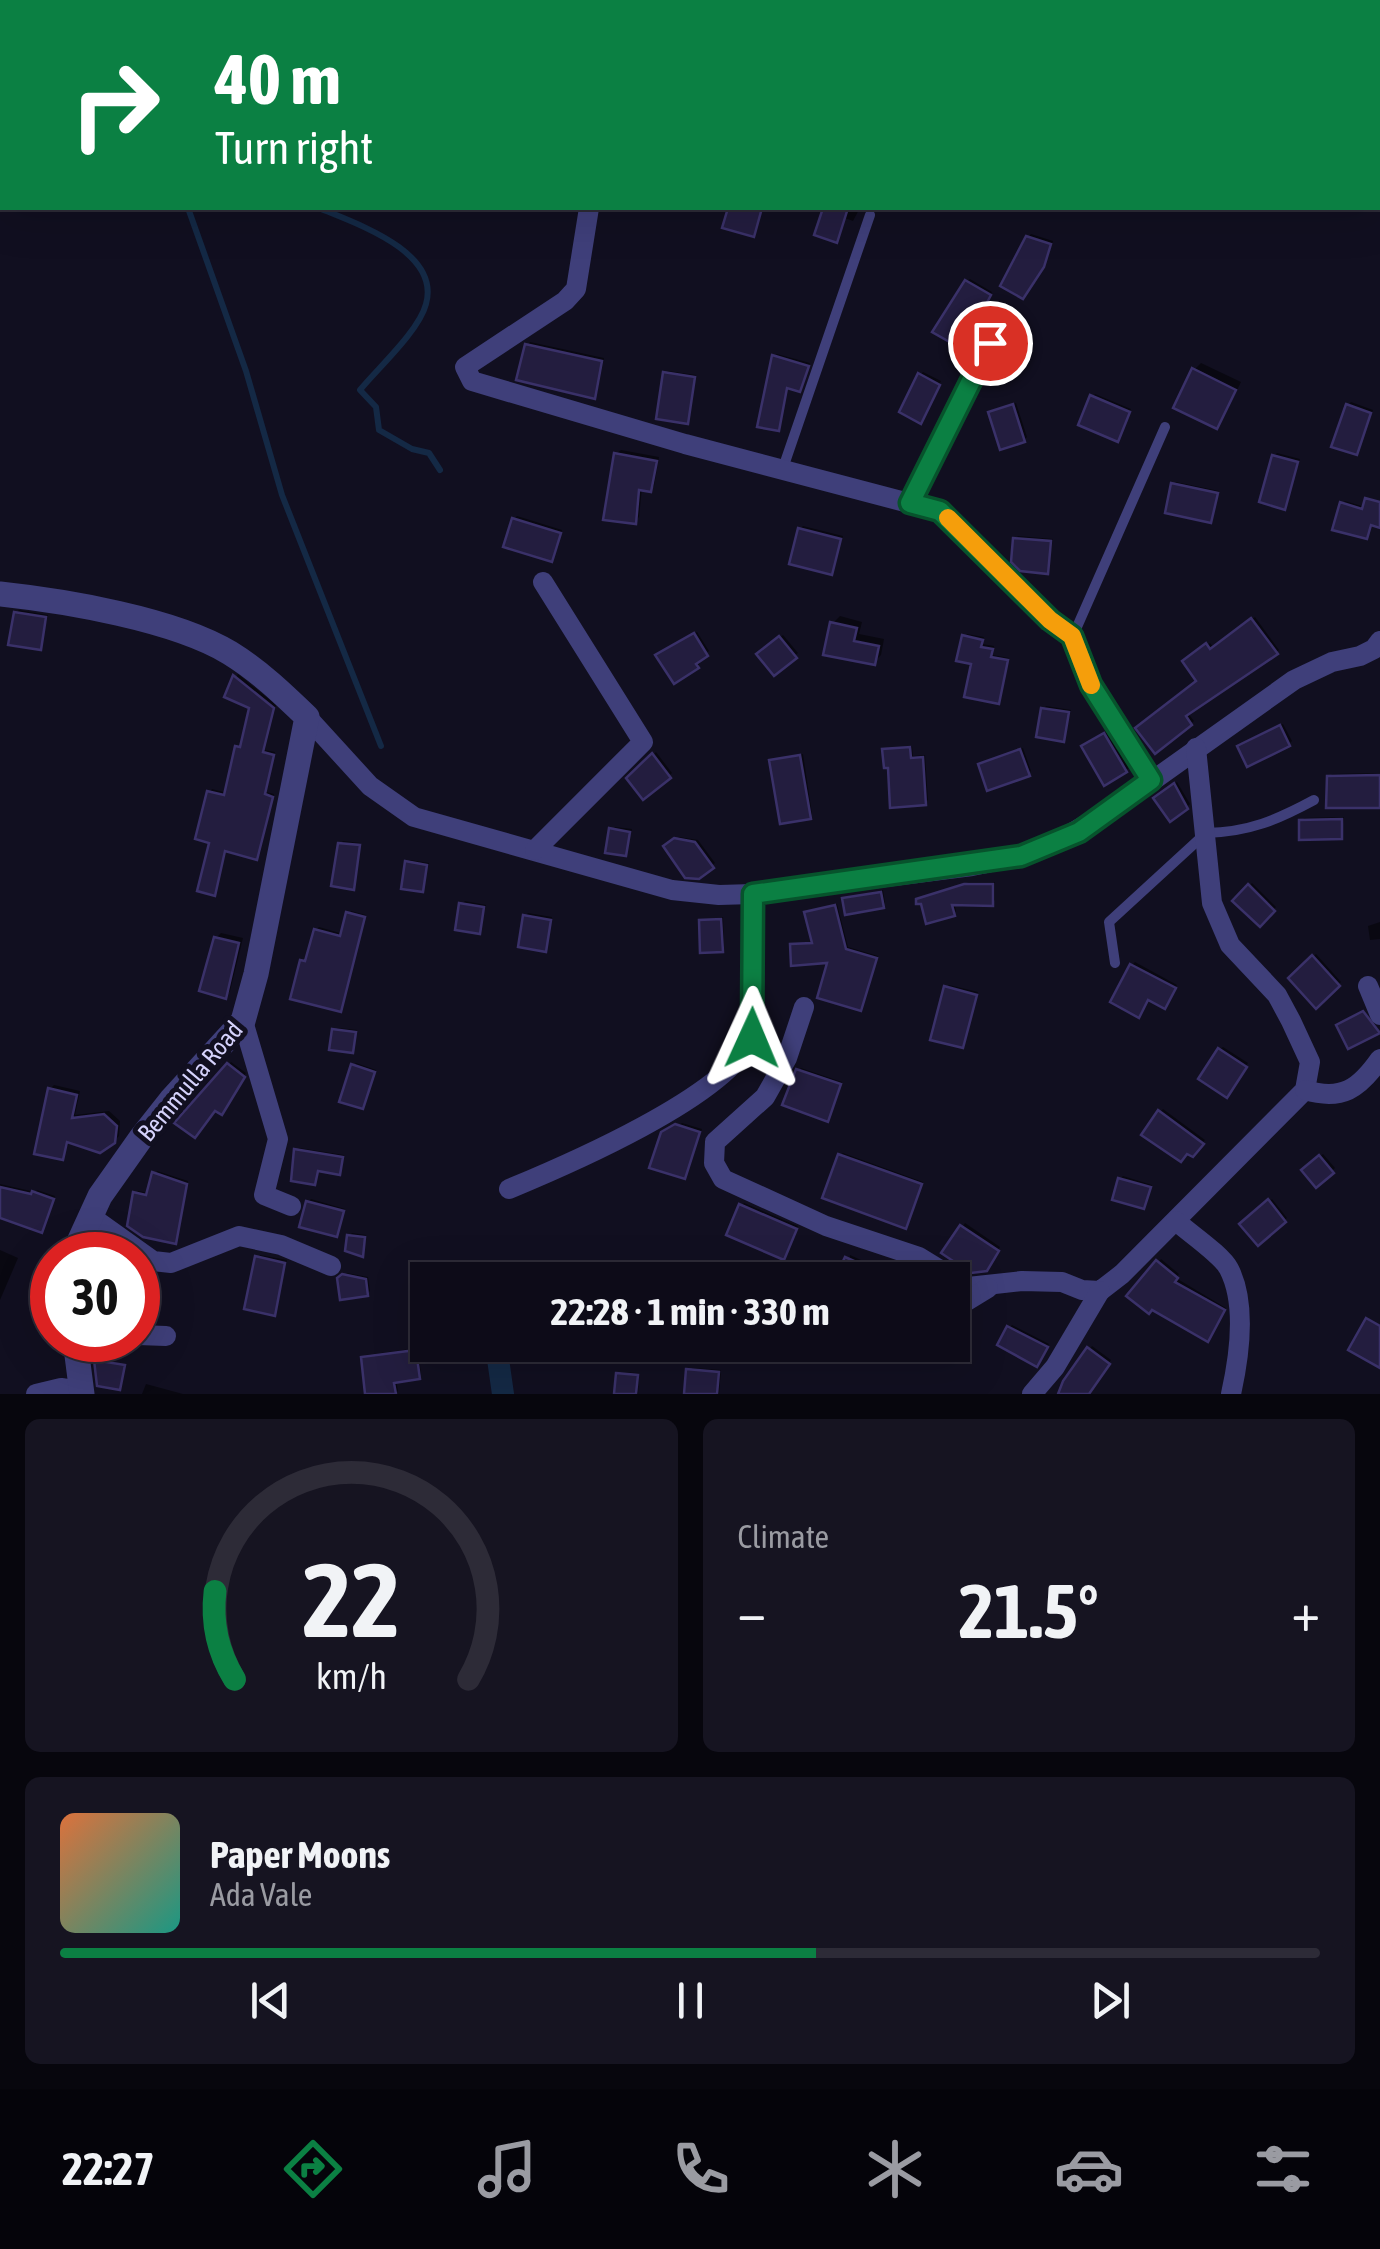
<!DOCTYPE html>
<html lang="en">
<head>
<meta charset="utf-8">
<style>
	:root { --surface:#0d0b18; --page:#161421; --text:#f1f3f6; --muted:#9a9ba2; --line:#2d2b37; --accent:#0b8043 }
	body { margin:0; font-family:"Asap Condensed",sans-serif; background:var(--page); color:var(--text); height:100vh; display:flex; flex-direction:column; font-size:38px; white-space:nowrap }
	* { box-sizing:border-box; margin:0 }
	p { font-size:32px; color:var(--muted) }
	.icon { flex:none; width:55px; height:55px; fill:none; stroke:currentColor; stroke-width:2; stroke-linecap:round; stroke-linejoin:round }
	.map { position:relative; height:1394px; overflow:hidden }
	.sheet { display:flex; flex-direction:column; gap:25px; padding:25px; background:#07060d; flex:1 }
	.sheet>* { flex:none }
	.top-card { position:absolute; left:0px; top:0px; width:1380px; height:210px; box-shadow:0 10px 40px #0002,0 0 0 2px var(--line); background:#0b8043; color:#fff; overflow:hidden }
	.speed { position:absolute; left:30px; top:1232px; display:flex; gap:20px; font-size:50px; font-weight:700; text-align:center }
	.speed>* { display:grid; place-content:center; width:130px; height:130px; border-radius:50%; background:var(--surface); box-shadow:0 10px 40px #0002,0 0 0 2px var(--line); line-height:1 }
	.speed .limit { border:15px solid #d22; background:#fff; color:#111 }
	.pin { position:absolute; display:grid; place-items:center; width:85px; height:85px; color:#fff; margin:-42px; border:5px solid #fff; border-radius:50%; box-shadow:0 2px 10px #0007 }
	.me { position:absolute; width:110px; margin:-55px; rotate:1deg; stroke-linejoin:round; filter:drop-shadow(0 0 8px #0008) }
	.turn { display:flex; align-items:center; gap:35px; height:210px; padding:0 50px; font-size:45px }
	.turn .icon { width:130px; height:130px; stroke-width:2.5 }
	.turn b { display:block; font-size:70px; line-height:85px }
	.big { font-size:75px; font-weight:700; line-height:1.1 }
	.sheet .widget { flex:1; display:flex; flex-direction:column; justify-content:center; gap:15px; min-width:0; padding:0 35px; border-radius:15px; background:var(--page) }
	.sheet .dial { align-items:center; gap:0 }
	.dial svg { height:260px; overflow:visible; fill:none; stroke:var(--line); stroke-width:7; stroke-linecap:round; text-anchor:middle }
	.dial text { fill:var(--text); stroke:none }
	.song { display:flex; align-items:center; gap:30px }
	.cover { width:120px; height:120px; border-radius:15px; background:linear-gradient(135deg,hsl(20 70% 55%),hsl(170 70% 35%)) }
	.played { height:10px; border-radius:5px; background:linear-gradient(90deg,var(--accent) 60%,var(--line) 60%) }
	.keys { display:flex; justify-content:space-around; direction:ltr }
	.heat { display:flex; justify-content:space-between; align-items:center; font-size:55px; direction:ltr }
	.sheet .tiles { flex:1; display:grid; gap:25px; grid-template-columns:1fr 1fr }
	.widget:last-child { grid-column:span 2 }
	.trip { position:absolute; left:410px; top:1262px; width:560px; height:100px; border-radius:0px; background:var(--surface); box-shadow:0 10px 40px #0002,0 0 0 2px var(--line); font-weight:700; line-height:100px; text-align:center }
	.tab-bar { display:flex; height:160px; justify-content:space-around; align-items:center; background:#05040a; color:var(--muted) }
	.tab-bar .icon { width:70px; height:70px }
	.tab-bar .active { color:var(--accent) }
	.tab-bar b { font-size:45px; color:var(--text) }
	.map>svg:first-child { display:block }
</style>
</head>
<body>
<div class="map">
<svg width="1380" height="1394" viewBox="0 0 1380 1394">
	<rect width="100%" height="100%" fill="#110f20"/>
	<!-- shadow -->
	<g fill="#0007">
		<polygon points="817,208 860,208 853,221 845,218 836,240 825,210"/>
		<polygon points="1031,234 1053,241 1046,262 1025,293 1028,237"/>
		<polygon points="970,279 992,292 973,328 982,333 973,348 967,281"/>
		<polygon points="530,342 604,358 597,393 594,396 528,345"/>
		<polygon points="777,354 810,363 802,386 799,389 788,386 778,429 774,356"/>
		<polygon points="1201,363 1241,382 1223,419 1216,426 1194,370"/>
		<polygon points="668,371 696,375 687,422 665,374"/>
		<polygon points="923,372 941,381 923,418 920,375"/>
		<polygon points="1095,394 1131,409 1120,436 1092,397"/>
		<polygon points="1351,402 1373,410 1356,452 1348,405"/>
		<polygon points="1016,403 1027,437 1024,440 991,413"/>
		<polygon points="621,450 659,457 654,486 650,490 642,488 639,517 635,521 616,454"/>
		<polygon points="1277,453 1300,459 1285,507 1274,456"/>
		<polygon points="1176,482 1219,491 1211,520 1173,484"/>
		<polygon points="1345,501 1365,507 1380,505 1380,525 1372,523 1366,537 1342,504"/>
		<polygon points="517,516 562,530 554,556 514,519"/>
		<polygon points="803,526 843,536 832,572 800,529"/>
		<polygon points="1018,536 1053,539 1047,571 1015,539"/>
		<polygon points="19,610 48,615 40,647 16,613"/>
		<polygon points="840,616 862,622 859,634 884,639 881,655 874,662 833,623"/>
		<polygon points="1255,617 1279,650 1187,712 1194,721 1156,751 1199,681 1188,658 1210,643 1214,648"/>
		<polygon points="697,632 709,651 698,660 700,663 698,666 675,681 661,652"/>
		<polygon points="967,634 984,637 982,644 994,646 993,655 1009,658 998,701 974,662 964,637"/>
		<polygon points="783,635 798,653 774,673 759,654"/>
		<polygon points="238,674 276,705 265,750 275,752 266,792 274,794 260,854 257,857 227,849 214,893 210,792 212,789 227,793 238,747 243,745 252,706 227,696"/>
		<polygon points="1046,706 1071,710 1063,739 1044,709"/>
		<polygon points="1283,724 1292,741 1289,744 1242,743"/>
		<polygon points="1108,732 1129,768 1126,770 1087,744"/>
		<polygon points="912,746 913,756 925,755 928,800 925,803 891,765 885,750"/>
		<polygon points="1023,748 1031,771 1028,774 981,764"/>
		<polygon points="656,752 672,773 644,796 630,778"/>
		<polygon points="803,754 812,814 810,817 772,761"/>
		<polygon points="1380,773 1380,805 1329,777 1332,774"/>
		<polygon points="1177,782 1190,804 1187,807 1159,795"/>
		<polygon points="1344,817 1341,837 1301,821 1304,818"/>
		<polygon points="615,827 632,829 625,854 612,830"/>
		<polygon points="679,837 698,840 715,863 698,876 666,847"/>
		<polygon points="343,841 361,843 353,887 340,844"/>
		<polygon points="410,860 429,863 422,890 407,862"/>
		<polygon points="969,882 995,882 995,900 992,903 954,902 956,911 953,914 918,900"/>
		<polygon points="1252,883 1276,907 1259,924 1236,900"/>
		<polygon points="883,890 885,903 882,906 845,899"/>
		<polygon points="465,901 486,905 479,931 462,904"/>
		<polygon points="837,904 848,947 878,956 861,1008 830,961 793,945 814,941 807,913 810,910"/>
		<polygon points="351,911 366,915 340,1009 302,961 308,959 316,930 319,927 343,934"/>
		<polygon points="528,913 552,917 545,950 525,916"/>
		<polygon points="723,917 724,946 721,949 701,921"/>
		<polygon points="1380,922 1380,939 1370,940 1368,926"/>
		<polygon points="221,933 243,938 230,991 225,996 216,938"/>
		<polygon points="1316,954 1341,982 1316,1006 1291,978"/>
		<polygon points="1135,962 1177,985 1167,1003 1149,998 1132,965"/>
		<polygon points="949,985 978,992 963,1046 946,988"/>
		<polygon points="338,1028 357,1030 352,1050 335,1030"/>
		<polygon points="1223,1047 1248,1063 1229,1092 1220,1049"/>
		<polygon points="231,1062 246,1073 224,1109 215,1108 178,1122"/>
		<polygon points="356,1063 376,1070 362,1107 353,1066"/>
		<polygon points="801,1068 842,1082 830,1116 799,1071"/>
		<polygon points="54,1085 80,1091 75,1115 109,1111 120,1121 119,1136 114,1141 70,1140 63,1157 50,1089"/>
		<polygon points="1163,1109 1205,1140 1192,1154 1160,1112"/>
		<polygon points="682,1123 702,1129 685,1176 663,1134"/>
		<polygon points="299,1148 344,1155 342,1169 339,1172 319,1169 314,1182 296,1151"/>
		<polygon points="843,1153 923,1182 905,1226 840,1155"/>
		<polygon points="1323,1154 1335,1168 1317,1185 1304,1170"/>
		<polygon points="157,1171 188,1181 176,1241 135,1194 138,1191 149,1193"/>
		<polygon points="1123,1176 1152,1185 1144,1207 1120,1179"/>
		<polygon points="0,1184 35,1192 37,1190 55,1196 44,1227 7,1218 0,1219"/>
		<polygon points="311,1199 345,1209 337,1234 308,1202"/>
		<polygon points="1272,1199 1287,1218 1258,1243 1242,1224"/>
		<polygon points="744,1203 798,1226 786,1254 741,1206"/>
		<polygon points="965,1223 1000,1247 989,1265 945,1253"/>
		<polygon points="352,1233 366,1235 362,1254 349,1236"/>
		<polygon points="0,1250 18,1258 0,1300"/>
		<polygon points="260,1255 287,1260 274,1313 257,1258"/>
		<polygon points="850,1255 905,1280 846,1280"/>
		<polygon points="1161,1259 1179,1274 1176,1278 1226,1308 1211,1336 1130,1295"/>
		<polygon points="347,1273 368,1277 370,1291 367,1294 340,1279"/>
		<polygon points="911,1273 926,1280 906,1280"/>
		<polygon points="1012,1325 1049,1344 1039,1361 1009,1328"/>
		<polygon points="870,1345 914,1345 915,1358 913,1360"/>
		<polygon points="1092,1346 1111,1360 1087,1394 1060,1394"/>
		<polygon points="418,1348 421,1374 419,1377 396,1380 398,1391 395,1394 368,1394 363,1358 366,1355"/>
		<polygon points="692,1368 721,1370 719,1394 687,1394"/>
		<polygon points="621,1372 639,1373 638,1394 617,1394"/>
		<polygon points="146,1384 183,1394 142,1394"/>
	</g>
	<g fill="none" stroke-linecap="round" stroke-linejoin="round">
		<!-- stream -->
		<g stroke="#142945" stroke-width="6">
			<polyline points="116,0 117,2"/>
			<polyline points="223,0 223,2"/>
			<polyline points="95,2 98,0"/>
			<polyline points="0,98 2,96"/>
			<polyline points="188,208 246,371 282,495 381,746"/>
			<path d="M 319,208 C 354,223 441,251 426,304 C 419,331 378,368 360,390 L 376,407 L 379,430 L 412,449 L 429,453 L 440,470"/>
		</g>
		<!-- canal -->
		<polyline stroke="#142945" stroke-width="22" points="496,1345 503,1394"/>
	</g>
	<!-- building -->
	<g fill="#231d3f" stroke="#3a3169" stroke-width="2.5">
		<polygon points="728,208 762,208 754,237 722,228"/>
		<polygon points="823,208 848,208 837,243 814,235"/>
		<polygon points="1026,236 1051,244 1044,267 1023,299 1000,286"/>
		<polygon points="965,280 991,295 972,331 981,336 971,354 932,332"/>
		<polygon points="525,344 602,361 595,399 516,380"/>
		<polygon points="772,355 809,366 800,392 787,388 779,431 757,427"/>
		<polygon points="1192,368 1236,390 1217,429 1173,408"/>
		<polygon points="663,372 695,377 688,424 656,419"/>
		<polygon points="918,373 940,385 921,424 899,412"/>
		<polygon points="1090,395 1130,412 1118,442 1078,425"/>
		<polygon points="1013,404 1025,442 1000,450 988,412"/>
		<polygon points="1346,404 1371,413 1357,455 1331,447"/>
		<polygon points="614,453 657,461 651,492 639,490 636,524 603,520"/>
		<polygon points="1272,455 1298,462 1285,510 1259,502"/>
		<polygon points="1171,483 1218,493 1211,523 1165,513"/>
		<polygon points="1365,498 1380,502 1380,528 1371,525 1367,539 1332,530 1340,502 1362,509"/>
		<polygon points="512,518 561,533 552,562 503,547"/>
		<polygon points="798,528 841,539 832,575 789,564"/>
		<polygon points="1013,538 1051,541 1048,574 1020,571 1011,562"/>
		<polygon points="14,612 46,617 41,650 8,645"/>
		<polygon points="1251,618 1278,654 1186,716 1192,725 1155,754 1135,728 1196,681 1182,661 1206,643 1210,649"/>
		<polygon points="830,622 857,628 854,641 879,646 875,665 823,655"/>
		<polygon points="694,633 708,656 696,664 699,668 674,684 655,655"/>
		<polygon points="962,635 983,640 981,647 993,649 991,657 1008,660 999,704 964,697 971,664 956,661"/>
		<polygon points="779,636 797,658 774,676 756,654"/>
		<polygon points="233,675 274,708 263,752 274,755 265,794 273,797 257,860 225,851 215,896 197,891 209,843 195,839 207,791 224,795 235,746 240,747 249,708 224,697"/>
		<polygon points="1041,708 1069,712 1064,742 1036,737"/>
		<polygon points="1280,725 1290,746 1247,767 1237,746"/>
		<polygon points="1104,733 1127,772 1104,786 1081,746"/>
		<polygon points="910,747 911,758 923,757 926,805 890,808 888,768 884,768 882,749"/>
		<polygon points="1020,749 1030,776 987,791 978,764"/>
		<polygon points="652,753 671,778 643,800 626,778"/>
		<polygon points="800,755 811,819 780,824 769,760"/>
		<polygon points="1380,775 1380,808 1326,808 1327,776"/>
		<polygon points="1174,783 1188,809 1170,822 1153,798"/>
		<polygon points="1342,819 1342,839 1299,840 1299,820"/>
		<polygon points="609,828 630,832 626,856 605,853"/>
		<polygon points="674,838 695,842 714,868 699,879 685,878 663,846"/>
		<polygon points="338,843 360,845 354,890 331,886"/>
		<polygon points="405,861 427,865 423,892 401,889"/>
		<polygon points="964,884 993,884 993,906 952,905 955,916 926,924 921,904 916,904 916,899"/>
		<polygon points="1248,884 1275,911 1260,927 1232,901"/>
		<polygon points="881,892 884,908 845,915 842,898"/>
		<polygon points="459,903 484,907 480,934 455,930"/>
		<polygon points="835,905 846,949 877,958 861,1011 817,998 827,963 791,966 790,944 812,943 804,912"/>
		<polygon points="346,912 365,917 341,1012 290,999 300,960 305,961 314,929 340,936"/>
		<polygon points="523,915 551,920 546,952 518,947"/>
		<polygon points="721,919 723,952 700,953 699,920"/>
		<polygon points="214,937 239,943 226,999 199,991"/>
		<polygon points="1312,955 1340,986 1316,1009 1288,978"/>
		<polygon points="1130,964 1176,988 1165,1009 1148,1000 1139,1018 1110,1002"/>
		<polygon points="944,986 977,995 963,1048 930,1040"/>
		<polygon points="1363,1011 1380,1033 1348,1049 1336,1025"/>
		<polygon points="332,1029 356,1032 353,1053 329,1050"/>
		<polygon points="1218,1048 1247,1067 1227,1098 1198,1079"/>
		<polygon points="227,1063 245,1077 222,1115 215,1111 195,1138 174,1123"/>
		<polygon points="351,1064 375,1072 363,1109 339,1102"/>
		<polygon points="796,1069 841,1084 828,1122 782,1105"/>
		<polygon points="48,1088 77,1095 72,1118 104,1114 117,1126 115,1143 100,1153 67,1142 63,1160 34,1154"/>
		<polygon points="1158,1110 1204,1144 1193,1157 1187,1154 1181,1162 1141,1135"/>
		<polygon points="675,1124 700,1132 685,1179 649,1168 661,1132"/>
		<polygon points="294,1149 343,1157 340,1175 318,1171 315,1185 291,1181"/>
		<polygon points="838,1154 922,1184 906,1229 822,1198"/>
		<polygon points="1319,1155 1334,1173 1316,1188 1301,1170"/>
		<polygon points="152,1172 187,1184 176,1244 143,1237 127,1226 133,1192 146,1195"/>
		<polygon points="1118,1178 1151,1187 1144,1209 1112,1200"/>
		<polygon points="0,1187 31,1194 32,1191 54,1199 42,1233 0,1218"/>
		<polygon points="1268,1199 1286,1222 1258,1246 1239,1224"/>
		<polygon points="306,1201 344,1211 337,1237 299,1227"/>
		<polygon points="739,1204 797,1229 784,1260 726,1235"/>
		<polygon points="960,1225 999,1251 987,1271 971,1273 941,1253"/>
		<polygon points="347,1235 365,1237 363,1257 345,1251"/>
		<polygon points="255,1256 285,1263 275,1316 244,1309"/>
		<polygon points="845,1257 897,1280 834,1280"/>
		<polygon points="1156,1260 1178,1278 1175,1282 1225,1310 1208,1342 1152,1310 1149,1314 1126,1296"/>
		<polygon points="342,1274 366,1279 368,1296 340,1300 337,1278"/>
		<polygon points="1366,1318 1380,1326 1380,1368 1348,1350"/>
		<polygon points="1007,1326 1048,1347 1037,1367 997,1345"/>
		<polygon points="1087,1347 1110,1364 1089,1394 1058,1394 1063,1381"/>
		<polygon points="416,1350 420,1379 394,1383 396,1394 365,1394 361,1357"/>
		<polygon points="94,1360 125,1365 120,1390 97,1386"/>
		<polygon points="686,1369 719,1372 717,1394 684,1394"/>
		<polygon points="616,1373 638,1375 636,1394 614,1394"/>
	</g>
	<g fill="none" stroke-linecap="round" stroke-linejoin="round">
		<!-- service -->
		<g stroke="#3f3f7a" stroke-width="10">
			<polyline points="783,468 870,215"/>
			<polyline points="910,503 1007,311"/>
			<polyline points="1073,636 1165,427"/>
			<path d="M 1115,963 L 1109,922 L 1206,833 C 1249,832 1277,820 1314,800"/>
		</g>
		<!-- minor -->
		<g stroke="#3f3f7a" stroke-width="20">
			<polyline points="642,2 643,0"/>
			<polyline points="589,208 576,289 565,301 465,367 472,381 685,444 939,511 1050,620 1073,637 1091,685 1151,780"/>
			<polyline points="307,717 370,786 414,817 672,890 719,895 753,894 972,866 1021,856 1053,844 1117,806 1294,680 1332,662 1360,656 1374,649 1380,641"/>
			<polyline points="535,850 643,742 543,582"/>
			<polyline points="1368,986 1380,1015"/>
			<polyline points="804,1007 787,1058 765,1097 715,1142 714,1163 723,1179 826,1226 919,1257 968,1287 1022,1281 1062,1282 1082,1290 1100,1291 1122,1274 1305,1090 1310,1062 1291,1021 1277,995 1230,945 1212,903 1196,748"/>
			<polyline points="243,1021 278,1139 264,1195 291,1206"/>
			<path d="M 1305,1090 C 1342,1101 1359,1089 1380,1059"/>
			<path d="M 509,1189 C 567,1165 725,1097 750,1041 C 757,1023 753,920 753,894"/>
			<polyline points="90,1216 153,1261 171,1263 239,1236 281,1245 331,1266"/>
			<path d="M 1176,1221 C 1189,1233 1222,1255 1229,1269 C 1247,1304 1239,1358 1231,1394"/>
			<polyline points="952,1310 988,1288"/>
			<polyline points="138,1335 166,1336"/>
			<polyline points="924,1346 925,1345"/>
			<polyline points="36,1394 61,1388 82,1391"/>
			<polyline points="1032,1394 1055,1367 1100,1291"/>
		</g>
		<!-- tertiary -->
		<g stroke="#3f3f7a" stroke-width="25">
			<path d="M 0,594 C 65,601 174,619 230,653 C 259,671 282,693 307,717 L 256,974 L 243,1021 L 171,1100 L 141,1138 L 100,1196 L 73,1255"/>
			<polyline points="75,1340 82,1394"/>
		</g>
	</g>
	<g fill="none" stroke-linecap="round" stroke-linejoin="round">
		<defs>
			<polyline id="route" points="752,1038 753,894 1021,856 1079,832 1151,780 1091,685 1072,636 1050,620 940,511 910,503 990,343"/>
		</defs>
		<!-- route casing -->
		<use href="#route" stroke="#07532c" stroke-width="25"/>
		<!-- route -->
		<use href="#route" stroke="#0b8043" stroke-width="18"/>
		<!-- slow -->
		<polyline stroke="#f59e0b" stroke-width="18" points="948,518 1050,620 1072,636 1091,685"/>
	</g>
	<g text-anchor="middle" dominant-baseline="central" stroke-width="10" stroke-linejoin="round" paint-order="stroke">
		<!-- street labels -->
		<g font-size="25" fill="#d5d2fb" stroke="#110f20">
			<text transform="translate(190 1081) rotate(-50)">Bemmulla Road</text>
		</g>
	</g>
</svg>
<div class="speed"><div class="limit">30</div></div>
<div class="pin" style="left:990px;top:343px;background:#d93025"><svg class="icon" aria-label="arrive" viewBox="0 0 24 24"><path d="M6 21V4h12l-3 4 3 4H6"/></svg></div>
<svg class="me" style="left:752px;top:1038px" viewBox="-20 -20 40 40"><path d="M0-17L14 15 0 8-14 15z" fill="#0b8043" stroke="#fff" stroke-width="4"/></svg>
<div class="trip">22:28 · 1 min · 330 m</div>
<div class="top-card">
<div class="turn"><svg class="icon" aria-label="right" viewBox="0 0 24 24"><path d="M7 20v-9h11M14 6l5 5-5 5"/></svg><div><b>40 m</b>Turn right</div></div>
</div>
</div>
<section class="sheet">
<div class="tiles">
<div class="widget dial"><svg viewBox="0 0 100 80">
<path d="M14 69A42 42 0 1 1 86 69"/>
<path d="M14 69A42 42 0 0 1 8 42" stroke="#0b8043"/>
<text x="50" y="56" font-size="32" font-weight="700">22</text>
<text x="50" y="72" font-size="11">km/h</text>
</svg></div>
<div class="widget"><p>Climate</p>
<div class="heat"><a>−</a><b class="big">21.5°</b><a>+</a></div>
</div>
<div class="widget">
<div class="song"><i class="cover"></i><div><b>Paper Moons</b><p>Ada Vale</p></div></div>
<div class="played"></div>
<div class="keys"><svg class="icon" aria-label="previous" viewBox="0 0 24 24"><path d="M18 5L8 12l10 7zM5 5v14"/></svg><svg class="icon" aria-label="pause" viewBox="0 0 24 24"><path d="M8 5v14M16 5v14"/></svg><svg class="icon" aria-label="next" viewBox="0 0 24 24"><path d="M6 5l10 7-10 7zM19 5v14"/></svg></div>
</div>
</div>
</section>
<nav class="tab-bar">
<b>22:27</b>
<svg class="icon active" aria-label="directions" viewBox="0 0 24 24"><path d="M12 3l9 9-9 9-9-9zM9 14v-3h6M13 9l2 2-2 2"/></svg>
<svg class="icon" aria-label="music" viewBox="0 0 24 24"><path d="M9 18V5l10-2v13"/><circle cx="6" cy="18" r="3"/><circle cx="16" cy="16" r="3"/></svg>
<svg class="icon" aria-label="phone" viewBox="0 0 24 24"><path d="M5 4h4l2 5-3 2q2 4 5 5l2-3 5 2v4C11 20 4 13 5 4z"/></svg>
<svg class="icon" aria-label="climate" viewBox="0 0 24 24"><path d="M12 3v18M4 7l16 10M4 17L20 7"/></svg>
<svg class="icon" aria-label="car" viewBox="0 0 24 24"><path d="M5 17H2v-5l4-1 3-4h7l3 4 3 1v5h-3M9 17h6M6 11h13"/><circle cx="7" cy="17" r="2"/><circle cx="17" cy="17" r="2"/></svg>
<svg class="icon" aria-label="filters" viewBox="0 0 24 24"><path d="M4 7h16M4 17h16"/><circle cx="9" cy="7" r="2"/><circle cx="15" cy="17" r="2"/></svg>
</nav>
</body>
</html>
